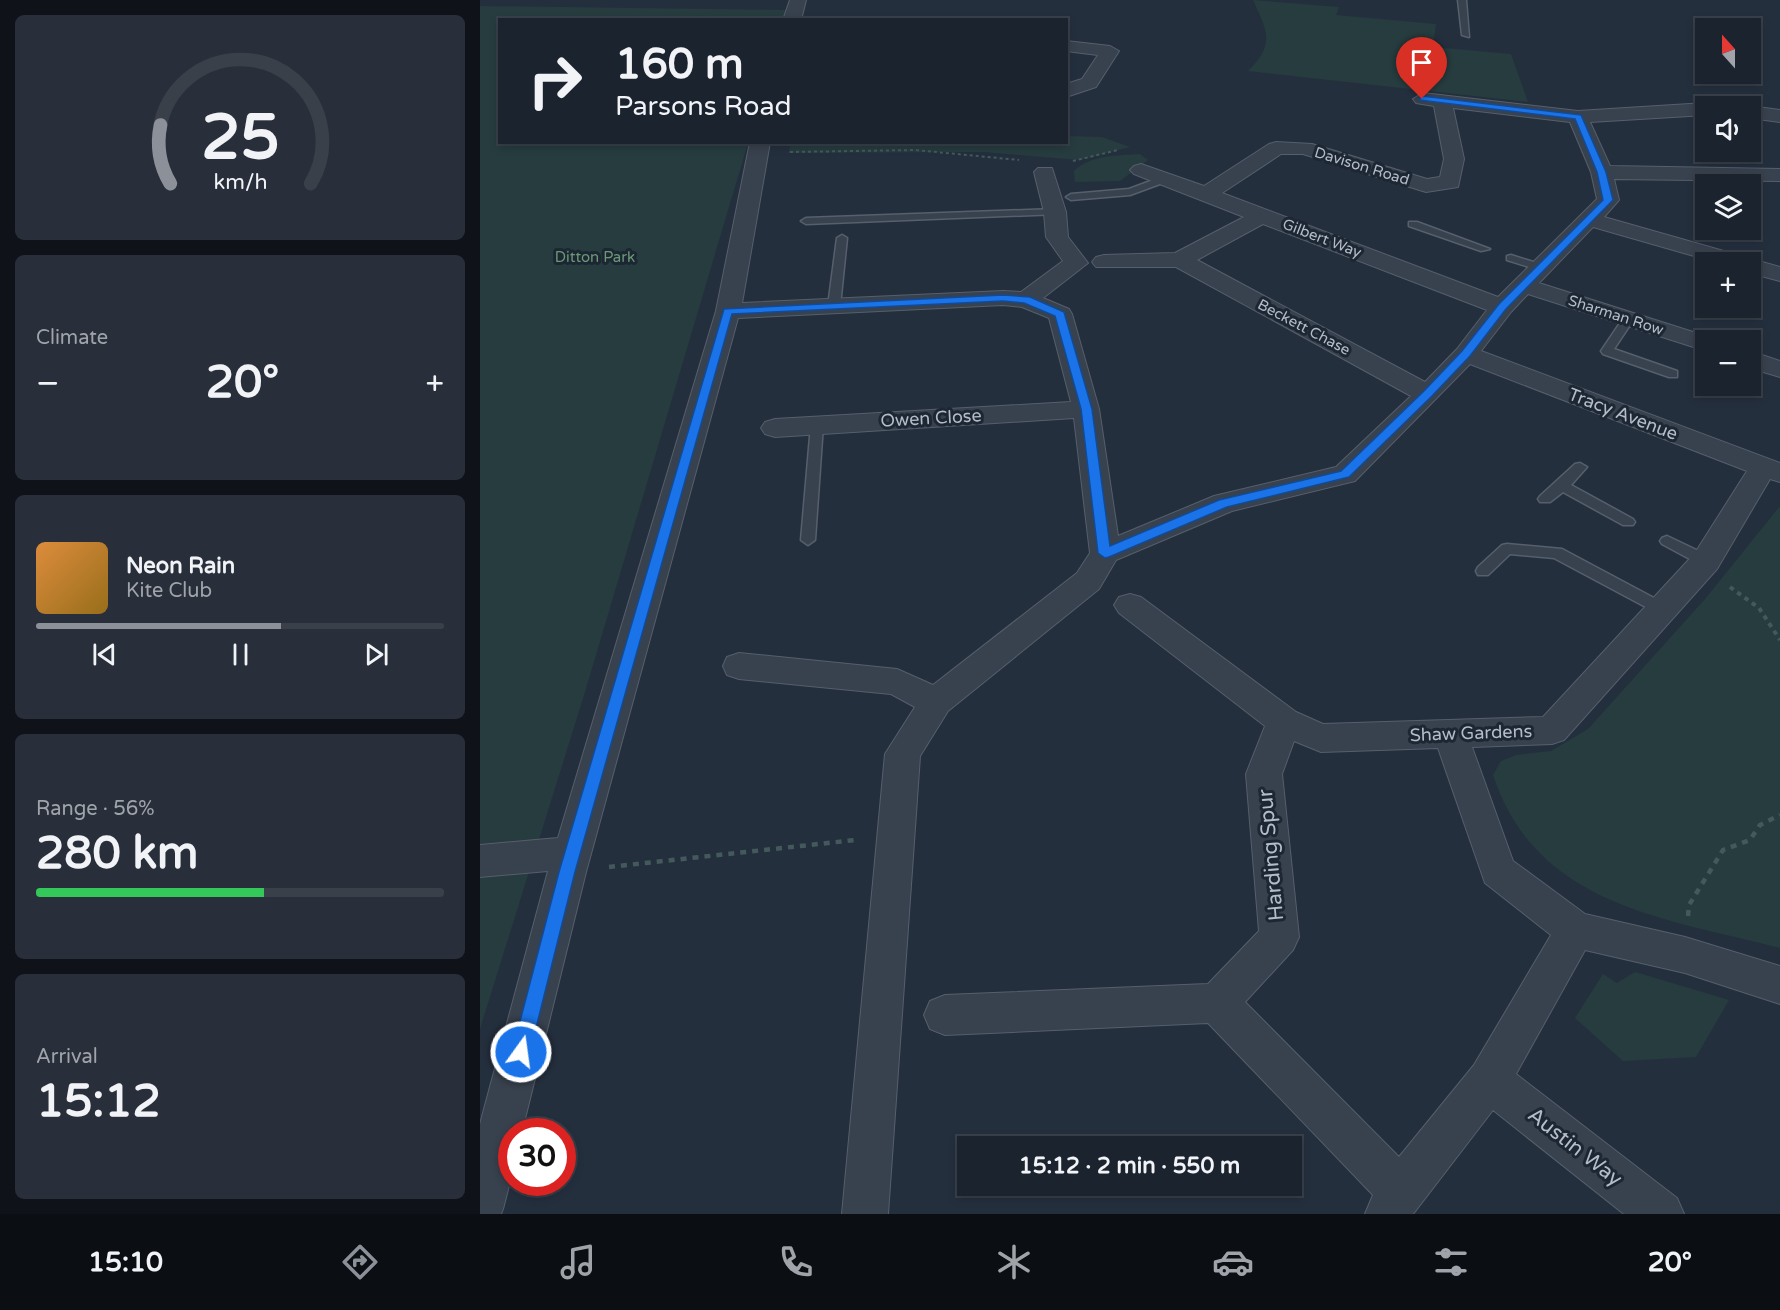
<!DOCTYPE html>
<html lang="en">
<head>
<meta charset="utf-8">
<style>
	:root { --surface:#1b232e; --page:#282f3a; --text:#f1f3f6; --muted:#a0a4aa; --line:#39404a; --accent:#8c9099 }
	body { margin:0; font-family:"Varela Round",sans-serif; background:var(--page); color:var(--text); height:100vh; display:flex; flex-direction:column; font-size:22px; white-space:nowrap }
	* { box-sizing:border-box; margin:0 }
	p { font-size:20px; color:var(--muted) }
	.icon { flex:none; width:33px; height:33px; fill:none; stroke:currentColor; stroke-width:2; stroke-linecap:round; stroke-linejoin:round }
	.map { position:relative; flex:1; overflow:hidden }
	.details { display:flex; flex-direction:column; gap:15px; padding:15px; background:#0f1319; width:480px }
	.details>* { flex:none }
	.hud { position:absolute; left:18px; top:18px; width:570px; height:126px; border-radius:0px; box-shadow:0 3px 9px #0003,0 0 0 2px var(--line); background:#1b232e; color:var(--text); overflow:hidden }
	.needle { width:39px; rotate:339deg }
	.buttons { position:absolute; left:1215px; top:18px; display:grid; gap:12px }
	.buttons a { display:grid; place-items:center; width:66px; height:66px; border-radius:0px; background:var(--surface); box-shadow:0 3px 9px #0003,0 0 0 2px var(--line); font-size:30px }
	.speed { position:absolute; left:18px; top:1118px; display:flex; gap:12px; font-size:30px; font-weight:700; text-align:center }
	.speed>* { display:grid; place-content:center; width:78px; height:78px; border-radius:50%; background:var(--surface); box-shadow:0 3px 9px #0003,0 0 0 2px var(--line); line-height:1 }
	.speed .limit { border:9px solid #d22; background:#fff; color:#111 }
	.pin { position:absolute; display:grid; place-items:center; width:51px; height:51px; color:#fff; margin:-62px -26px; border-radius:50% 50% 50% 0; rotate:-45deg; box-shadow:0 0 6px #0007 }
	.pin .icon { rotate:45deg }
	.me { position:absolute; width:66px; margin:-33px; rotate:14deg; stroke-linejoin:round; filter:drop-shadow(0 0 4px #0008) }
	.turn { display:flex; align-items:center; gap:21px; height:126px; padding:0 18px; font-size:27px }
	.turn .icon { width:78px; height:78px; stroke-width:2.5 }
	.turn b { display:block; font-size:42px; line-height:51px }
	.big { font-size:45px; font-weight:700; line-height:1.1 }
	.details .tile { flex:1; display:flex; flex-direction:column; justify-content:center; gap:9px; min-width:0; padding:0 21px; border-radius:9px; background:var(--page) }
	.details .dial { align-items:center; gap:0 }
	.dial svg { height:156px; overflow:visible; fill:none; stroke:var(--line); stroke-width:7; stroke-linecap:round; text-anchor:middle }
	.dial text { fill:var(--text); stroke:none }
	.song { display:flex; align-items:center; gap:18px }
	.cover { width:72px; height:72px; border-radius:9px; background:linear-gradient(135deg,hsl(30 70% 55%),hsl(40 70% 35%)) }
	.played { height:6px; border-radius:3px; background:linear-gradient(90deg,var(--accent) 60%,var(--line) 60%) }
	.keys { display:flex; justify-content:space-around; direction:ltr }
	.heat { display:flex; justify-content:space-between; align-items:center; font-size:33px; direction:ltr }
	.charge { height:9px; border-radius:4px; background:linear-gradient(90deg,#34c759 56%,var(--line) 0) }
	.trip { position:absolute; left:477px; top:1136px; width:345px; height:60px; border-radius:0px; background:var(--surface); box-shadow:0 3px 9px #0003,0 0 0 2px var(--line); font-weight:700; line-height:60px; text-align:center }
	.dock { display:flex; height:96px; justify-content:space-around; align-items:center; background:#0b0e12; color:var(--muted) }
	.dock .icon { width:42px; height:42px }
	.dock .current { color:var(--accent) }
	.dock b { font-size:27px; color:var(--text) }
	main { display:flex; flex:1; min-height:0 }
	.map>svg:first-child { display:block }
</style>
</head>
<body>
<main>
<section class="details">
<div class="tile dial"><svg viewBox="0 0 100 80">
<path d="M14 69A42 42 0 1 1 86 69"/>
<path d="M14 69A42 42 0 0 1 9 39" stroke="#8c9099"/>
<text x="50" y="56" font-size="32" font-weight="700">25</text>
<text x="50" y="72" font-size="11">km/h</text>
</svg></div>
<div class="tile"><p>Climate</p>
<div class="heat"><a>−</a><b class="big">20°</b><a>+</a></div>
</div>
<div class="tile">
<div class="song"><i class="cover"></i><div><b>Neon Rain</b><p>Kite Club</p></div></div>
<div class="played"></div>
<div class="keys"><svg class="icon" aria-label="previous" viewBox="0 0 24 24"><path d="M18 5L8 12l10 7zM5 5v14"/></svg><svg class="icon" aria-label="pause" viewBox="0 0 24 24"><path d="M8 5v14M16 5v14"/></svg><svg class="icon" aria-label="next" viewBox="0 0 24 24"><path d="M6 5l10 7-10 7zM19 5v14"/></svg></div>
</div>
<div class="tile"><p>Range · 56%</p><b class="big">280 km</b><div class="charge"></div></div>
<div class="tile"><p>Arrival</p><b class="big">15:12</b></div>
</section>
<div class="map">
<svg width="1300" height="1214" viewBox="0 0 1300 1214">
	<rect width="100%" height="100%" fill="#242f3e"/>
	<!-- green -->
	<g fill="#263c3f">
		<path d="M 773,0 L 859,7 L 856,15 L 956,24 L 953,47 L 1031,54 L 1048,102 L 768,71 C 796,43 787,32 773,0 Z"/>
		<polygon points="0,6 307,10 304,20 20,20 20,142 268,143 105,692 0,1029"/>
		<polygon points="587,136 622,137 650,147 600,160 503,152 308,153 311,143 586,142"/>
		<path d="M 660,154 L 668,160 L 640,181 L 595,182 L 594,171 C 612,154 636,156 660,154 Z"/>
		<path d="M 1300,506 L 1300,948 C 1185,918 1056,906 1013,775 L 1021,761 L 1036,755 L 1071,751 L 1108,729 L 1225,599 Z"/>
		<polygon points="1155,972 1249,1000 1216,1057 1143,1061 1095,1018 1123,974 1137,983"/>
	</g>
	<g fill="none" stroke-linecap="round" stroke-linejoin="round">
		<defs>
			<g id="service">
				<polygon points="978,0 986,0 989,37 982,35"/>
				<polygon points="684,176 689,179 688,181 650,195 591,200 586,197 591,194 649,189"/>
				<polygon points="575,209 579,210 579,214 326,224 321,221 326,218"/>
				<polygon points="929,222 937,222 1010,249 1001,251 929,226"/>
				<polygon points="362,235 367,238 360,306 354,309 348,306 357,238"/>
				<polygon points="1031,255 1066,266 1068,268 1062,271 1027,260 1027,256"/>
				<polygon points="1148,315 1154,319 1134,349 1197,371 1197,377 1189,377 1123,354 1121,351 1144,317"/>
				<polygon points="337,421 343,425 335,540 328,545 321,540 331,425"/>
				<polygon points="1100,463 1107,467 1091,485 1153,519 1155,522 1153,525 1143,525 1083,492 1070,502 1060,502 1058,499 1060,496 1095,464"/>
				<polygon points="1187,536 1231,557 1233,561 1231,565 1221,565 1182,544 1180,541 1182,538"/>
				<polygon points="1027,544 1082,549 1187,605 1190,609 1182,615 1177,613 1074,558 1030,554 1008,575 998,575 996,571 998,567 1022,545"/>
			</g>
			<g id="minor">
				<polygon points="310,0 326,0 321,20 303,20"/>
				<polygon points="586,41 630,46 639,51 616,87 586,97 586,84 602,79 618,55 586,51"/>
				<path d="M 943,93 L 1098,111 L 1226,103 L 1234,106 L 1226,106 L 1226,115 L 1110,122 L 1130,166 L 1300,169 L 1300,181 L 1134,179 L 1139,200 L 1124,217 L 1300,267 L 1300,281 L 1270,273 L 1270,262 L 1235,262 L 1113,227 L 1059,283 L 1235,339 L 1236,340 L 1226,340 L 1226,351 L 1048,294 L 1031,312 L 1001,351 L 1300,463 L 1300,482 L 1290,479 L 1237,569 L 1084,740 L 1072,744 L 992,747 L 1033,861 L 1105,914 L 1205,937 L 1300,966 L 1300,1004 L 1205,973 L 1105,950 L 1036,1074 L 1197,1198 L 1204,1214 L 1144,1214 L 1013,1110 L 933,1214 L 885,1214 L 893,1195 L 728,1023 L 465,1035 L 450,1029 L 444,1015 L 450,1001 L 465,995 L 728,984 L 779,931 L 766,774 L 785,726 L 639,613 L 634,605 L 639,597 L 650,594 L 661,597 L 816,712 L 843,724 L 1063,717 L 1215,553 L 1267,471 L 990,364 L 875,481 L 752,511 L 636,560 L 619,589 L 468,711 L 440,756 L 408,1214 L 362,1214 L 405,754 L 435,707 L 411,694 L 259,679 L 247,675 L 243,666 L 247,657 L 259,653 L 417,669 L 453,685 L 597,573 L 610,553 L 594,418 L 295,437 L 285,434 L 281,428 L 285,422 L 295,419 L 591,402 L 569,318 L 542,307 L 523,305 L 258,318 L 106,872 L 42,1131 L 32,1131 L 32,1174 L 23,1209 L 21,1214 L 0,1214 L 0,1124 L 68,871 L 0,877 L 0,845 L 78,838 L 236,311 L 270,142 L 290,142 L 262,303 L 523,291 L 541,292 L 583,261 L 566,237 L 564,212 L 554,172 L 558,168 L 572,168 L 586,212 L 588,237 L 608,263 L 563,298 L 589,309 L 592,314 L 619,409 L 638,536 L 734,496 L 856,467 L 931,396 L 696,267 L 616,267 L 612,262 L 616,257 L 624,255 L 695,253 L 764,217 L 654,174 L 650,170 L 654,166 L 661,164 L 724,186 L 789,144 L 796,142 L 832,144 L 947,179 L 960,177 L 964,159 L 954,106 L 936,103 L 933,99 ZM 973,108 L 1090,122 L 1111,172 L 1117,199 L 1018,297 L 742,193 L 801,154 L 823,154 L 946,192 L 978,187 L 984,159 ZM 783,224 L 1007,310 L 977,349 L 945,382 L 717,260 ZM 814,741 L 841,752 L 958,748 L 1005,883 L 1071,935 L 994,1065 L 919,1157 L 765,1002 L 813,950 L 819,937 L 802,774 Z"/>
				<polygon points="1268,106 1270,106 1300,110 1300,122 1270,118"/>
				<polygon points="1270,351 1300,361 1300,377 1270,368"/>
			</g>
		</defs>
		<!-- service casing -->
		<use href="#service" stroke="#565f6c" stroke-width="3"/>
		<!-- minor casing -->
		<use href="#minor" stroke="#565f6c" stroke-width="2"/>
		<!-- path-far2 -->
		<g stroke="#44595c" stroke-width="2" stroke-dasharray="3 3" stroke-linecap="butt">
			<polyline points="310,152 435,150 539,160"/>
			<polyline points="593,161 638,150"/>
		</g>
		<!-- path-far1 -->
		<polyline stroke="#44595c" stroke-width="4" stroke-dasharray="4.5 4.5" stroke-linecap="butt" points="1250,587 1279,608 1300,640"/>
		<!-- path -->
		<g stroke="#44595c" stroke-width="4.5" stroke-dasharray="6 6" stroke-linecap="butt">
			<polyline points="129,867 375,840"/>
			<polyline points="1208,916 1209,905 1243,850 1270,840 1280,825 1300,815"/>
		</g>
		<!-- service -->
		<use href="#service" fill="#38414e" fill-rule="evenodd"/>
		<!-- minor -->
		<use href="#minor" fill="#38414e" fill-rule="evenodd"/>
	</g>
	<!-- route -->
	<polygon fill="#1a73e8" stroke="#114b97" stroke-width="1.5" points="942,96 1101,115 1126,172 1133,200 1026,309 990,356 952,396 869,477 747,507 629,557 625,558 618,553 601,409 575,316 544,303 523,301 252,314 95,872 50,1052 47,1058 41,1060 34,1058 32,1052 79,872 244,309 523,295 550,297 584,312 612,409 630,546 739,500 861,471 944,391 982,351 1019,304 1123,200 1117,172 1095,119 939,100"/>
	<g text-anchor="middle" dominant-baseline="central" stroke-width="6" stroke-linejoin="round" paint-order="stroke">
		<!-- far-street labels -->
		<g font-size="15" fill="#b4bcc9" stroke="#1d2633">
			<text transform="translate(882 166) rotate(17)">Davison Road</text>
			<text transform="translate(842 238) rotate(21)">Gilbert Way</text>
			<text transform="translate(1136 315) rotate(18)">Sharman Row</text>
			<text transform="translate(824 327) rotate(28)">Beckett Chase</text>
		</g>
		<!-- far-park labels -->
		<g font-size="15" fill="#6b9a76" stroke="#1d2633">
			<text x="115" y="257">Ditton Park</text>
		</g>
		<!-- street labels -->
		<g font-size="18" fill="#b4bcc9" stroke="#1d2633">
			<text transform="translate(1143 414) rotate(21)">Tracy Avenue</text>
			<text transform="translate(451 418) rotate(-3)">Owen Close</text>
			<text transform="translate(991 733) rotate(-2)">Shaw Gardens</text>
		</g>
		<!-- near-street labels -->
		<g font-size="21" fill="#b4bcc9" stroke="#1d2633">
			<text transform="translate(791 855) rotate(-95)">Harding Spur</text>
			<text transform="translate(1095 1147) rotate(38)">Austin Way</text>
		</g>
	</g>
</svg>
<div class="buttons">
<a><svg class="needle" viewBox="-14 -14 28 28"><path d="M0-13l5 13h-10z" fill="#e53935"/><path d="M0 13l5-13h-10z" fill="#a0a4aa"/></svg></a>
<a><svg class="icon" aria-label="sound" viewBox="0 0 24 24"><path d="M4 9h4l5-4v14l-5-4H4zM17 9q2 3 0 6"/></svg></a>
<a><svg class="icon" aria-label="layers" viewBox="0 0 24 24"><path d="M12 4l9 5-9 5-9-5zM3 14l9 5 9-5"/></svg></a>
<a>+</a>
<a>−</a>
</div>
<div class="speed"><div class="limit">30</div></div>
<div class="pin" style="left:942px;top:99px;background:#d93025"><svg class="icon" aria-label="arrive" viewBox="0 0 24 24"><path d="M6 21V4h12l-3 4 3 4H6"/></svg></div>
<svg class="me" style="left:41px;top:1052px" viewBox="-20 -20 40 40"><circle r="17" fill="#1a73e8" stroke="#fff" stroke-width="3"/><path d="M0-11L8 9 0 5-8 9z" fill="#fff"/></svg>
<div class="trip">15:12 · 2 min · 550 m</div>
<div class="hud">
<div class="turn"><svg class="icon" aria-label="right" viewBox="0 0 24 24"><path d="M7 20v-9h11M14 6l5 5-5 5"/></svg><div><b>160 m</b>Parsons Road</div></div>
</div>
</div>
</main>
<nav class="dock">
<b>15:10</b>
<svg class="icon current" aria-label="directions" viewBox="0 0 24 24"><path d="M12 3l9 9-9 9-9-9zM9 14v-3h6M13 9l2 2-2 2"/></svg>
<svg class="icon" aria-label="music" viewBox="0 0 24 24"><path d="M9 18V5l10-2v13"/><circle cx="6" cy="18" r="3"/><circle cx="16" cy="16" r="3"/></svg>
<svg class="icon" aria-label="phone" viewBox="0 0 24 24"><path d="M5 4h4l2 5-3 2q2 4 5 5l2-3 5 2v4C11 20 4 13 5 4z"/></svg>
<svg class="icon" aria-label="climate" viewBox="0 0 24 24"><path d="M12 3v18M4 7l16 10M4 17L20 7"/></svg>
<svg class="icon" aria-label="car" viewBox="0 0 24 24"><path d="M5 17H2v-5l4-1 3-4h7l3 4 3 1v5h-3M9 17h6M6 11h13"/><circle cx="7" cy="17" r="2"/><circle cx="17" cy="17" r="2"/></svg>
<svg class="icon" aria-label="filters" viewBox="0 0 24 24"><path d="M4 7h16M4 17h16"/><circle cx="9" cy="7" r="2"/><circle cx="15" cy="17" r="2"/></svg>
<b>20°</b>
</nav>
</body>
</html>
